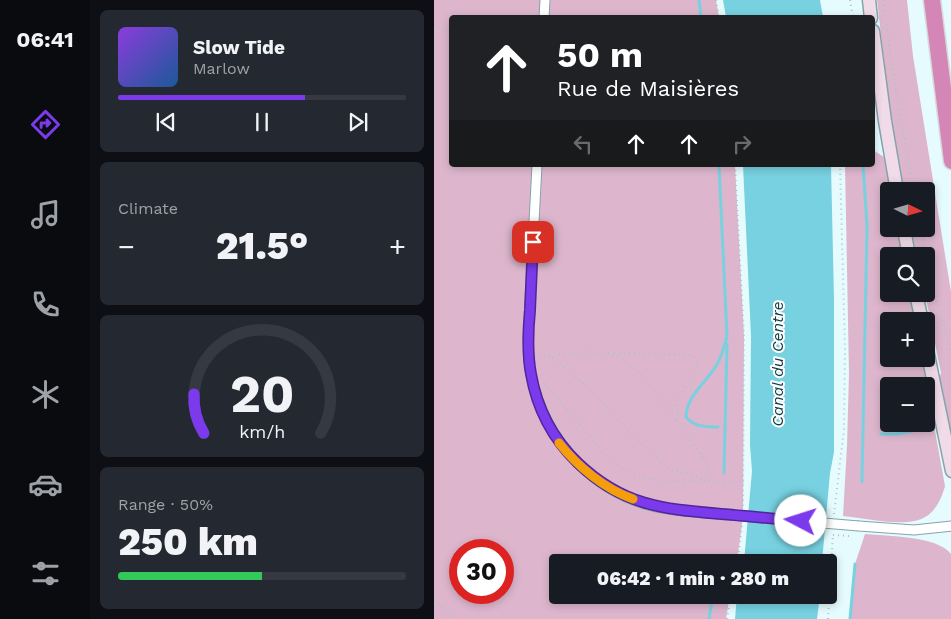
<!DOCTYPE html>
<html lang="en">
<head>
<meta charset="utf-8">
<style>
	:root { --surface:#171b24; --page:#242831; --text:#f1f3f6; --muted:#9ea1a6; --line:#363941; --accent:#7c3aed }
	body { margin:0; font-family:"Work Sans",sans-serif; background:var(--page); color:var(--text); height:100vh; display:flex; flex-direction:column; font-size:19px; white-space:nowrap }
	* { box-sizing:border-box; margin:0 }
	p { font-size:16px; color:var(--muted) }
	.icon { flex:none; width:28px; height:28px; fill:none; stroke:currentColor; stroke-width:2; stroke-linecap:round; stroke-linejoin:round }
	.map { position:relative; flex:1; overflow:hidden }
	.drawer { display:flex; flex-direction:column; gap:10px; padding:10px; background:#0d0f14; width:344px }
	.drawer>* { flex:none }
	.banner { position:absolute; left:15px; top:15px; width:426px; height:152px; border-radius:5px; box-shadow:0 2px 8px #0003; background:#202124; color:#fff; overflow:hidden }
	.needle { width:32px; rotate:95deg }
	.controls { position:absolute; left:446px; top:182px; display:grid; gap:10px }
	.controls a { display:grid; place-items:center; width:55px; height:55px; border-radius:5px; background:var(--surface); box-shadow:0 2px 8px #0003; font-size:25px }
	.speed { position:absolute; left:15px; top:539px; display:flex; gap:10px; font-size:25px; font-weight:700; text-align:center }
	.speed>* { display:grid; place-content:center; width:65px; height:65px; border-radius:50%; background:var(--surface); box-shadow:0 2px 8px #0003; line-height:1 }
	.speed .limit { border:8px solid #d22; background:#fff; color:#111 }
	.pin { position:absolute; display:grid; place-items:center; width:42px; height:42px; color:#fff; margin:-21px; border-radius:10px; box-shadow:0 2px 8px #0006 }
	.me { position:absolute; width:55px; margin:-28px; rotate:275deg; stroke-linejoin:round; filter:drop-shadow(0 0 4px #0008) }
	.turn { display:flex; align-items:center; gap:18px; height:105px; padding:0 25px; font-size:22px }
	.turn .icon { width:65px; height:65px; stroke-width:2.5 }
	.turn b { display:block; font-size:35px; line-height:42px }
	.lanes { display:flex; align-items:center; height:48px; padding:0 25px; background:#0003; justify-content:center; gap:25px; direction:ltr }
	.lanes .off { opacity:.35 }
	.big { font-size:38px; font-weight:800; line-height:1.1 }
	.drawer .widget { flex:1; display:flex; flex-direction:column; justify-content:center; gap:8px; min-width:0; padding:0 18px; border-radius:8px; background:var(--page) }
	.drawer .dial { align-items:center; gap:0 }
	.dial svg { height:130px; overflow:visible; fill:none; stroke:var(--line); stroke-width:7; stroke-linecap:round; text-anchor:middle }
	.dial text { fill:var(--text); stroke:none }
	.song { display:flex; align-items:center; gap:15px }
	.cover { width:60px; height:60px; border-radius:8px; background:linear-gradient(135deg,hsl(270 70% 55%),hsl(210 70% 35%)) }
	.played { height:5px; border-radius:2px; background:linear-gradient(90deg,var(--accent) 65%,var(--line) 65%) }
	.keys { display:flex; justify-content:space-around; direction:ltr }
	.heat { display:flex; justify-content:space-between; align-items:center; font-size:28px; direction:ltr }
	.charge { height:8px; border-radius:4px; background:linear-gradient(90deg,#34c759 50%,var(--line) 0) }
	.trip { position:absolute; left:115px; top:554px; width:288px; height:50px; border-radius:5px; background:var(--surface); box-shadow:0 2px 8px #0003; font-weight:800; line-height:50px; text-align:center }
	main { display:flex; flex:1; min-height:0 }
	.tabs { display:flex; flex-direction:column; width:90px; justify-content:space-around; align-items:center; background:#090b0e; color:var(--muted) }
	.tabs .icon { width:35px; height:35px }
	.tabs .on { color:var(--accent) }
	.tabs b { font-size:22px; color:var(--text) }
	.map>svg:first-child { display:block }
</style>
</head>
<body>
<main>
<nav class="tabs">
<b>06:41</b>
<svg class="icon on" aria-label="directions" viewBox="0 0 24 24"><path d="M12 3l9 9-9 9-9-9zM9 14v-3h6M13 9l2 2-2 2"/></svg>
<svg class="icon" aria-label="music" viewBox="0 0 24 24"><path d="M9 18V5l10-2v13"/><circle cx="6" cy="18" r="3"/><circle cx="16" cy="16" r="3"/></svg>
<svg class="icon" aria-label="phone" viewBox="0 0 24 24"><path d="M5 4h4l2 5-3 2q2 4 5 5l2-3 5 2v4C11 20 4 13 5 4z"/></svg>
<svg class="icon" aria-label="climate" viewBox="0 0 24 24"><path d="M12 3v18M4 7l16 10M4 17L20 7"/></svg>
<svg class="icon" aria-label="car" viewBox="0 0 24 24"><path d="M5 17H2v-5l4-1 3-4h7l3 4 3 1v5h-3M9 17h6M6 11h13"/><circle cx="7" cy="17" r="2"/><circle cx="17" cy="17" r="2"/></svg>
<svg class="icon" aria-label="filters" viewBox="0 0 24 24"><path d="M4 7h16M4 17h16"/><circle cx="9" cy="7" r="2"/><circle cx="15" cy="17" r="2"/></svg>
</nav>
<section class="drawer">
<div class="widget">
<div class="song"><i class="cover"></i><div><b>Slow Tide</b><p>Marlow</p></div></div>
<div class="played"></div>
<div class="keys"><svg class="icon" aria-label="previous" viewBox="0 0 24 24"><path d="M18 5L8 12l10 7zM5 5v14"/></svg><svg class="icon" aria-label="pause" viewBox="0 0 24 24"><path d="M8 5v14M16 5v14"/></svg><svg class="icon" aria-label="next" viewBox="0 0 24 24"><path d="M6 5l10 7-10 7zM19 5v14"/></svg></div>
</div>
<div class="widget"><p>Climate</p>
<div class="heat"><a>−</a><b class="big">21.5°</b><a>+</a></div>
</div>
<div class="widget dial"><svg viewBox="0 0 100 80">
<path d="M14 69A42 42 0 1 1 86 69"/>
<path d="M14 69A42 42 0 0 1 8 45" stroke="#7c3aed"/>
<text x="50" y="56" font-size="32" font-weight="700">20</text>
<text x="50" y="72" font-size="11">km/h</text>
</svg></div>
<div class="widget"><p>Range · 50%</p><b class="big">250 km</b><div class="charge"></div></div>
</section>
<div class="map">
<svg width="518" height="619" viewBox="0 0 518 619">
	<rect width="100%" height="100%" fill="#e6fbfe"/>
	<!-- green -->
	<g fill="#ddb6cd" fill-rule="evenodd">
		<path d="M 0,0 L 282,0 L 285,17 L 134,18 L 134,13 L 134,18 L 18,18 L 18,165 L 301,165 L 310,336 L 309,516 L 303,562 L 124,562 L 124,595 L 296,595 L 292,619 L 0,619 ZM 26,550 L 69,550 L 69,592 L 26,592 Z"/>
		<polygon points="443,0 473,0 479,56 517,292 517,471 501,389 507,373 491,294 492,294 492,256 483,256 477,229 492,229 492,191 470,191 455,103"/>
		<path d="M 439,150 L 450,157 L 457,191 L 455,191 L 455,229 L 464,229 L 469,256 L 455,256 L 455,294 L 476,294 L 481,321 L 455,321 L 455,359 L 488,359 L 511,486 C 508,497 503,509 493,516 C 474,529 431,518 409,516 L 413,446 L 415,373 L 411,165 L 439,165 ZM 455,386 L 492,386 L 492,424 L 455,424 Z"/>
		<path d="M 431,534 C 453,536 504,536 517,554 L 517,619 L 416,619 L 421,564 Z"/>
	</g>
	<!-- water -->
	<g fill="#77d1e0">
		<polygon points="289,0 386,0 389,17 292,17"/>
		<polygon points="309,165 397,165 400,300 400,452 396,473 388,562 310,562 318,471 316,445 317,336"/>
		<polygon points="303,595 386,595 383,619 301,619"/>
	</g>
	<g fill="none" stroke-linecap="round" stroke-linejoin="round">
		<!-- stream -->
		<g stroke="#77d1e0" stroke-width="3">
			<polyline points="265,0 267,18"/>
			<path d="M 284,427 C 270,426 262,428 252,417 C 252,397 272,382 282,366 C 288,357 290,347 293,336 L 285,165"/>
			<polyline points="447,434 463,434 479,431"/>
			<polyline points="290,473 293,344"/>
			<polyline points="428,482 433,226 429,165"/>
			<polyline points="283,562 284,556"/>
			<polyline points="275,619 279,595"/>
			<polyline points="416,619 421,564"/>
		</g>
		<defs>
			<g id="minor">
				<polyline points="110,18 111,0"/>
				<path d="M 103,165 L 94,337 C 95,350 94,363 97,375 C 110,436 152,487 214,505 C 236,511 259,512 282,514"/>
				<polyline points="425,526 480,530 518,526"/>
			</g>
			<g id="secondary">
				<polyline points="435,0 437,18"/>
				<polyline points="439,31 451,121 463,191"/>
				<polyline points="470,229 475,256"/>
				<polyline points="482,294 488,321"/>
				<polyline points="492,345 518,471"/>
			</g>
			<polyline id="motorway" points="498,0 518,161"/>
		</defs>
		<!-- minor casing -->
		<use href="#minor" stroke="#83a4aa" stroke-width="11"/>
		<!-- secondary casing -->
		<use href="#secondary" stroke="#83a4aa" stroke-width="15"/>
		<!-- motorway casing -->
		<use href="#motorway" stroke="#d5d8d9" stroke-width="19"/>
		<!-- path -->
		<g stroke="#afc2c5" stroke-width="2" stroke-dasharray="1 4" stroke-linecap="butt">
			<polyline points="282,0 285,18"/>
			<polyline points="416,0 419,18"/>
			<polyline points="449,0 462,92 480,191"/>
			<polyline points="0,25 18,33"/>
			<polyline points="301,165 310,336 309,507"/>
			<polyline points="487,229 492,256"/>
			<polyline points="492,257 518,356"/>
			<path d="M 174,353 C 178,355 184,356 188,359 C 208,370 229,402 243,420"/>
			<polyline points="105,356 151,352 258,355 262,361 263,369 243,400 243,420 270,459 274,467 271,481 259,475 234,468 204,441 151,385 118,357"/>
			<polyline points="110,383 174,458 188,469 209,478 224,480 310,482"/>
			<polyline points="400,514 410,429 411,350 406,165"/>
			<polyline points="399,535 416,536"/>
			<polyline points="304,562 308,525"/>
			<polyline points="0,600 22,619"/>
			<polyline points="293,619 297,595"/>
			<polyline points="394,619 399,534"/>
		</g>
		<!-- minor -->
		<use href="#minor" stroke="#fff" stroke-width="9"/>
		<!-- secondary -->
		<use href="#secondary" stroke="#f2dbe9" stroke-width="12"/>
		<!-- motorway -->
		<use href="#motorway" stroke="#d486b7" stroke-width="16"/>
		<defs>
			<polyline id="minor-bridge" points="282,514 425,526"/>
		</defs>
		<!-- minor-bridge casing -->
		<use href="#minor-bridge" stroke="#83a4aa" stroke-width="11" stroke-linecap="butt"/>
		<!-- minor-bridge -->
		<use href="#minor-bridge" stroke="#fff" stroke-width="9"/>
	</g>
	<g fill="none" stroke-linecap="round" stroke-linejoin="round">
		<defs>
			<path id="route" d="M 99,242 C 98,264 97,287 96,310 C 94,331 93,353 97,374 C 103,409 119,439 144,463 C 189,506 229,509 287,514 C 314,516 340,519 367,521"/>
		</defs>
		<!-- route casing -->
		<use href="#route" stroke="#51269a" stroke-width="12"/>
		<!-- route -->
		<use href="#route" stroke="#7c3aed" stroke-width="9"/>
		<!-- slow -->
		<path stroke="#f59e0b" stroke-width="9" d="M 125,443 C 144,467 171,489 199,499"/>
	</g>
	<g text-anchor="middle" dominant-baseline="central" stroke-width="4" stroke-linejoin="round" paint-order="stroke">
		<!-- water labels -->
		<g font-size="16" font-style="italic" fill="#0e3940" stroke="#fff">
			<text transform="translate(343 364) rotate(-90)">Canal du Centre</text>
		</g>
	</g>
</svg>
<div class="controls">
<a><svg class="needle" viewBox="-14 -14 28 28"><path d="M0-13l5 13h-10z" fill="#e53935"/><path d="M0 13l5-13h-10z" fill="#9ea1a6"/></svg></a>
<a><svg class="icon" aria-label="search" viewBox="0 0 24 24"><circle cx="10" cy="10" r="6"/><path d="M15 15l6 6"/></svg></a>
<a>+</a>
<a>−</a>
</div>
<div class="speed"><div class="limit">30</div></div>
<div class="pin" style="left:99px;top:242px;background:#d93025"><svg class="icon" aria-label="arrive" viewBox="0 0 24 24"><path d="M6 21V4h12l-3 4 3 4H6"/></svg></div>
<svg class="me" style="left:367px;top:521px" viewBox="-20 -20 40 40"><circle r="19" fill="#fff"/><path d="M0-13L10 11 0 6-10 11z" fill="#7c3aed"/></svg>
<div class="trip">06:42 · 1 min · 280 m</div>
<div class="banner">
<div class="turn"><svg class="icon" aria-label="ahead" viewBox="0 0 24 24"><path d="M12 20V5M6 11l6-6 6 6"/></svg><div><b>50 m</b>Rue de Maisières</div></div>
<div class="lanes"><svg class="icon off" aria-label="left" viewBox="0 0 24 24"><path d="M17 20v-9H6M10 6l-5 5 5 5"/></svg><svg class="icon" aria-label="ahead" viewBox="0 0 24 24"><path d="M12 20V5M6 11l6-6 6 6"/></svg><svg class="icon" aria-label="ahead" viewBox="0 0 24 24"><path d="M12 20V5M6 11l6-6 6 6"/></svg><svg class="icon off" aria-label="right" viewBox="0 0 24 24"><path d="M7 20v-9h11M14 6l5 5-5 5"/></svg></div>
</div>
</div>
</main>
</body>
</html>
